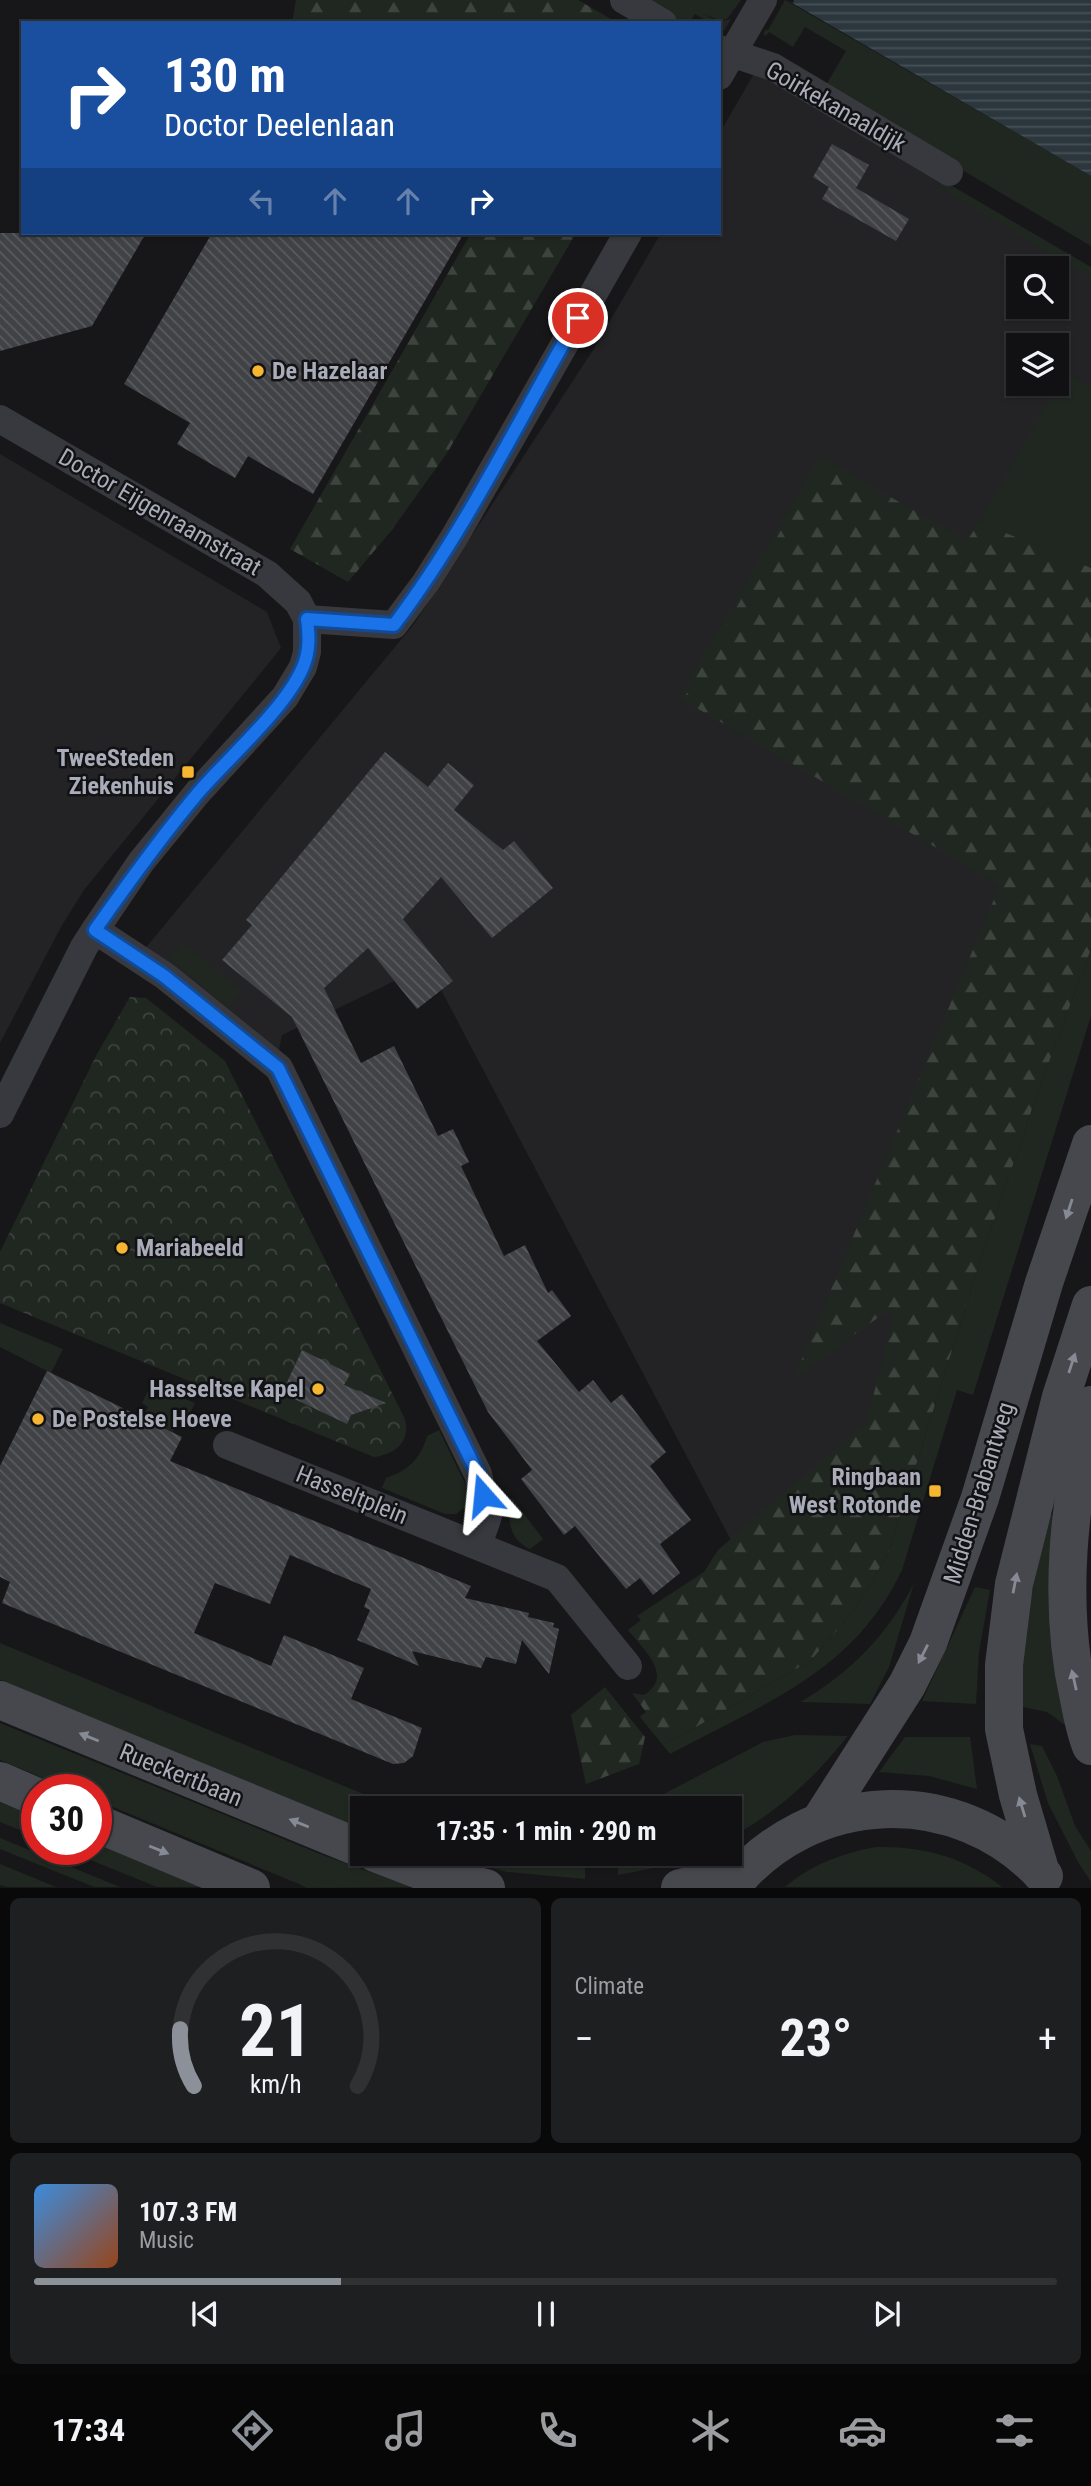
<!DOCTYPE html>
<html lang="en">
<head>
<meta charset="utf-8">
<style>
	:root { --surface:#111113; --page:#1e1f21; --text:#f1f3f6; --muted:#9c9da0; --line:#303133; --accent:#8c9099 }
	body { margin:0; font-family:"Roboto Condensed",sans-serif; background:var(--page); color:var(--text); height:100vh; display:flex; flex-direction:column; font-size:26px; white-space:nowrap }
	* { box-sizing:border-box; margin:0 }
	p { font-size:23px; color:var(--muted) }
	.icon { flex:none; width:38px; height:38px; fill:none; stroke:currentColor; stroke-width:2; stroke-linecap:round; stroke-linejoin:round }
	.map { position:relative; height:1888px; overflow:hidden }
	.panel { display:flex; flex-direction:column; gap:10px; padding:10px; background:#09090a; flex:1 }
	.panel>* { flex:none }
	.banner { position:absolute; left:21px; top:21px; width:700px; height:214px; border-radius:0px; box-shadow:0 2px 5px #0004,0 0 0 2px var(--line); background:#1a4fa0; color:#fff; overflow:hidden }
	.tools { position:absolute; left:1006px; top:256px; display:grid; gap:14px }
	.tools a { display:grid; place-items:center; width:63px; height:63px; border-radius:0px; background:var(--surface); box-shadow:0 2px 5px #0004,0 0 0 2px var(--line); font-size:35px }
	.speed { position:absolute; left:21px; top:1774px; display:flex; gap:14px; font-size:35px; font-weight:700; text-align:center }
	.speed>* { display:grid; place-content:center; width:91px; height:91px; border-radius:50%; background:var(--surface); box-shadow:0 2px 5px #0004,0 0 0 2px var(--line); line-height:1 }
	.speed .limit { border:10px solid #d22; background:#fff; color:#111 }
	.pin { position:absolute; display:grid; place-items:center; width:60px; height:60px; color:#fff; margin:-30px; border:4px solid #fff; border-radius:50%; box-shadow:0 2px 7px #0007 }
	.me { position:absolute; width:77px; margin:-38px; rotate:342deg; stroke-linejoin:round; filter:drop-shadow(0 0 5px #0008) }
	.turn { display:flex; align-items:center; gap:24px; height:147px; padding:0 28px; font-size:32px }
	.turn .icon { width:91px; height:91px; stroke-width:2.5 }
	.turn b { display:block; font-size:49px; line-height:60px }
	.lanes { display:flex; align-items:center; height:66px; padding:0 28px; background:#0003; justify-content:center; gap:35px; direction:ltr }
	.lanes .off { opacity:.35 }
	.big { font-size:52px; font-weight:700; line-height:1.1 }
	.panel .widget { flex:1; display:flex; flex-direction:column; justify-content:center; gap:10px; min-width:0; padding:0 24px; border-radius:10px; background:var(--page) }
	.panel .dial { align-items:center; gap:0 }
	.dial svg { height:182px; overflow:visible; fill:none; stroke:var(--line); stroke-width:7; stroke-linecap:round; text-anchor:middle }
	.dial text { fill:var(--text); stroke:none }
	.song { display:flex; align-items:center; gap:21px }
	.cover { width:84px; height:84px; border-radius:10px; background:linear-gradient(135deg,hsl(210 70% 55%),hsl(20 70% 35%)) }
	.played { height:7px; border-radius:4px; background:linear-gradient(90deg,var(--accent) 30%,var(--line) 30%) }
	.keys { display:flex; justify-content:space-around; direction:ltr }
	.heat { display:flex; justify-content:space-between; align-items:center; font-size:38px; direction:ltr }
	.panel .tiles { flex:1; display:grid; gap:10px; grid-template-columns:1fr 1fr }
	.widget:last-child { grid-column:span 2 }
	.trip { position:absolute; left:350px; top:1796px; width:392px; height:70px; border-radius:0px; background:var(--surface); box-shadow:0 2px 5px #0004,0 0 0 2px var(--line); font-weight:700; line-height:70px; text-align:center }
	.menu { display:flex; height:112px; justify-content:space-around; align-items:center; background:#070708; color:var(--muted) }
	.menu .icon { width:49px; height:49px }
	.menu .current { color:var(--accent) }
	.menu b { font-size:32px; color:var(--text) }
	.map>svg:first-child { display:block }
</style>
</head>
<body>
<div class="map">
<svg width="1091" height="1888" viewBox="0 0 1091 1888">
	<defs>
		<pattern id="forest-firs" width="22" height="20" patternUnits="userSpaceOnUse" patternTransform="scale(1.75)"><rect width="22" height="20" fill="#1f2720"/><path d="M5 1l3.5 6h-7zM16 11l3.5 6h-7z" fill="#3d443e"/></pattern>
		<pattern id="park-crowns" width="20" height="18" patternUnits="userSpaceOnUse" patternTransform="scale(1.75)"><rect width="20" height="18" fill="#1f2720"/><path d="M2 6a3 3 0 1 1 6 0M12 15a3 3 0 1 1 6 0" fill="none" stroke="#3d443e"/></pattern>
		<pattern id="water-rules" width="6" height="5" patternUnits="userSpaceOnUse" patternTransform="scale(1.75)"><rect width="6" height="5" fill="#2c363d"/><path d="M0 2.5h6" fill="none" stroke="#485057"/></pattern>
		<pattern id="building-back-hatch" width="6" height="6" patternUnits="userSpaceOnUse" patternTransform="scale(1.75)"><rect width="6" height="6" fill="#414246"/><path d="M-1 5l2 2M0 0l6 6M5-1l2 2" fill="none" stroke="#5a5b5f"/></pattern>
	</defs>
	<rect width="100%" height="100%" fill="#171719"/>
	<!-- built -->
	<g fill="#232326" fill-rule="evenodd">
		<path d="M 755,72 L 1091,274 L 1091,718 L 880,1420 L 755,1586 L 428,965 L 282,1035 L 276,1065 L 138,957 L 414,624 L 593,350 L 661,233 L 719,233 L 719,134 ZM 1018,268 L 1057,268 L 1057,306 L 1018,306 ZM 1018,345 L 1057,345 L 1057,383 L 1018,383 Z"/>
		<polygon points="0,454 267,612 281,648 84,890 61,927 0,1043"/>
	</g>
	<!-- grass -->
	<g fill="#1f2720">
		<polygon points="642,0 741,0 727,19 718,20 704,14 718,22 731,19 724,31 719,28 719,23 710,23 695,14 689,23 682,23"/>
		<polygon points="785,0 1091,176 1091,246 952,164 826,85 846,51 805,27 793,47 769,32 766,36 763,34 766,29 768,30"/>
		<polygon points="942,180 1091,267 1091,279 941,188 939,185"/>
		<polygon points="1065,372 1091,387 1091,568 979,522"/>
		<polygon points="820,456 840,468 828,489 810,480 683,700 679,697"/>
		<polygon points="182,942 242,992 227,1006 170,959"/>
		<path d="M 1091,949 L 1091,1016 L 973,1395 L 957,1390 L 902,1570 C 854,1672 763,1704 670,1754 L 662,1744 L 684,1734 L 811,1660 L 853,1612 L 888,1554 L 977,1271 L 1037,1094 Z"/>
		<polygon points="0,1323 63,1349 51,1373 0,1347"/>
		<polygon points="151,1385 195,1403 186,1421 178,1419 173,1432 143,1418 148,1407 142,1403"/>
		<path d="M 439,1430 L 470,1494 L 468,1505 L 456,1514 L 445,1514 L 382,1488 L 386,1478 C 408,1471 421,1458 427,1436 Z"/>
		<path d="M 512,1498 L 543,1539 L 530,1549 C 509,1539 509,1522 508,1501 Z"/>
		<polygon points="1049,1514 1063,1518 1065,1725 1047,1712 1023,1707 1023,1634"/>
		<path d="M 914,1583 L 889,1667 L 870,1704 L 800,1702 C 851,1673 888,1634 914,1583 Z"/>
		<polygon points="975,1587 990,1590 979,1652 976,1704 922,1701"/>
		<polygon points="0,1643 385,1803 400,1808 362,1808 362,1829 0,1680"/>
		<polygon points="0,1723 320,1854 412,1887 307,1888 299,1884 96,1800 96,1790 72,1790 0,1760"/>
		<path d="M 795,1735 L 848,1736 C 812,1780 780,1810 730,1838 L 730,1808 L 637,1808 L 763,1742 Z"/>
		<polygon points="905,1737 970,1737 977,1789 929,1776 879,1772"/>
		<polygon points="1030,1744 1042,1746 1057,1776 1075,1826 1091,1851 1091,1882 1078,1862 1048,1803"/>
		<polygon points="0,1802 37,1817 37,1837 0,1822"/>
		<polygon points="0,1838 120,1887 94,1887 0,1849"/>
		<polygon points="96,1842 206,1887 157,1887 66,1850 96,1850"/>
		<path d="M 876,1847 C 924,1846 964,1857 1002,1887 L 785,1887 C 811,1865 842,1853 876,1847 Z"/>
		<polygon points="434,1853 585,1853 585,1879 507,1872"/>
		<polygon points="618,1853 699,1853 659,1867 618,1875"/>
		<polygon points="0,1864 56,1887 7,1887 0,1885"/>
	</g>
	<!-- forest -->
	<g fill="url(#forest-firs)">
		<polygon points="296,0 578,0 618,23 292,23"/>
		<polygon points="471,233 576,233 447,453 391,531 348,582 290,549"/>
		<path d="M 840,468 L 967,541 L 979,522 L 1091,568 L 1091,949 L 1037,1094 L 977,1271 L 888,1554 L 853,1612 L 811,1660 L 684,1734 L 662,1744 L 640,1717 L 646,1712 L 632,1693 L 644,1695 C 675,1676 643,1649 628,1630 L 641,1620 L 637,1616 L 704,1572 L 718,1550 L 866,1423 L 894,1318 L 887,1311 L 794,1378 L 1000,885 L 683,700 L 810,480 L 828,489 Z"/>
		<polygon points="605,1687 645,1737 639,1764 586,1784 571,1715"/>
	</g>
	<!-- park -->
	<path fill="url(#park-crowns)" d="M 130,997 L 146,998 L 225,1061 L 404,1417 C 412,1441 396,1454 374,1457 L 0,1303 L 0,1252 L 97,1054 Z"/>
	<!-- water -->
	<polygon fill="url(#water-rules)" points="787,0 793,3 794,0 1091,0 1091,176"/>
	<!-- building -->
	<g fill="url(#building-back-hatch)">
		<polygon points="832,144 869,165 856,188 909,219 896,241 822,199 829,187 813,177"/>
		<polygon points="0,233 146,233 92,326 0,351"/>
		<polygon points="212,233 464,233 313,494 248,456 235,478 177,444 190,423 124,384"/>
		<polygon points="385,752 428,787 448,763 474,785 454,810 503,850 514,841 553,888 492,938 441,877 403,919 453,981 417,1009 368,948 324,988 361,1063 394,1046 438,1136 453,1129 469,1162 461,1166 504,1256 525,1245 548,1293 552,1290 571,1316 537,1341 579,1392 593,1380 611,1403 622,1394 666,1452 650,1466 691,1520 660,1544 680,1573 653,1595 640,1578 626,1589 575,1526 564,1535 521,1479 532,1470 488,1412 292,1017 222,960 252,925 246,920"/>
		<polygon points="302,1350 350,1374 344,1385 386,1403 351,1415 347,1424 282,1393"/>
		<polygon points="47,1371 182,1437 170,1461 471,1586 465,1598 529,1613 528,1617 554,1623 553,1627 559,1629 549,1674 522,1640 516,1664 486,1657 481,1668 412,1651 419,1666 357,1640 370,1610 364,1607 371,1589 290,1555 270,1604 215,1583 194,1633 271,1666 284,1635 364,1668 351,1699 422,1728 413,1756 404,1763 393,1764 2,1603 10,1582 0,1577 0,1466"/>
	</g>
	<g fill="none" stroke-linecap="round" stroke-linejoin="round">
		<!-- street -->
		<g stroke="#38393e" stroke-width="28">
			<polyline points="624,0 663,23"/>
			<polyline points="719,49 773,67 949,172"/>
			<polyline points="719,76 763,0"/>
			<polyline points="0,419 267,574 298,602 307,619 307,652 303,667 285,697 198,792 141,862 95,930 84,947 0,1114"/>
			<polyline points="307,619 394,625 426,582 455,536 628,233"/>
			<polyline points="95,930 165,976 279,1068 478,1474 488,1516 478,1545"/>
			<polyline points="227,1445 557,1578 628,1666"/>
		</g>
		<!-- secondary -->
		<g stroke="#46484e" stroke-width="38">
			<path d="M 1091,1405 C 1069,1501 1057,1602 1079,1699 C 1082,1715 1085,1731 1091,1746"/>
			<polyline points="0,1700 362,1849"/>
			<polyline points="0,1781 37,1797"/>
			<polyline points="820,1821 907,1685 928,1643 980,1498 1044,1283 1091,1144"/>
			<polyline points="96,1823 251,1888"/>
			<polyline points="375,1853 422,1871 486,1888"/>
			<polyline points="1041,1873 1018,1795 1004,1729 1004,1665 1014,1584 1061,1397 1091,1305"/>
			<polyline points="680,1888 742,1874"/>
			<path d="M 730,1888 C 810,1788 957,1782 1044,1876"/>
		</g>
	</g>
	<!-- one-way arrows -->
	<defs><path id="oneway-solid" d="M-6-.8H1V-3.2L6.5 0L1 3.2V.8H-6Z" transform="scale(1.75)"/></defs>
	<g fill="#868a94">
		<use href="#oneway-solid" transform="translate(1069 1209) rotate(108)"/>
		<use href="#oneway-solid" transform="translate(1072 1363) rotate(-72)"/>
		<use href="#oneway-solid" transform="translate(1015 1583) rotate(-79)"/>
		<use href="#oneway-solid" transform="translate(923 1654) rotate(117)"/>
		<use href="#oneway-solid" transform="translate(1074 1680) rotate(-103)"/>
		<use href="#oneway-solid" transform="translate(89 1737) rotate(-158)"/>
		<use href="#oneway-solid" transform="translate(1022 1807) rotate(-107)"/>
		<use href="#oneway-solid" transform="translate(299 1823) rotate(-158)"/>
		<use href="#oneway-solid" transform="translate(159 1850) rotate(22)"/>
	</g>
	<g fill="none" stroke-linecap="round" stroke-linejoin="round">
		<defs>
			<path id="route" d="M 483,1495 L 478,1474 L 278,1068 L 164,976 L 95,930 C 128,883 161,837 198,793 C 228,758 286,708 303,667 C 310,651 309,635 307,619 L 394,625 C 466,530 518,421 578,318"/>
		</defs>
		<!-- route casing -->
		<use href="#route" stroke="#114b97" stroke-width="18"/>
		<!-- route -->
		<use href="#route" stroke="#1a73e8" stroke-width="12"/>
	</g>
	<!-- markers -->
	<g fill="#f6b631" stroke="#121214" stroke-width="2.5">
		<circle cx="258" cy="371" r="7"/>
		<rect x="181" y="765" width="14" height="14" rx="3.5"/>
		<circle cx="122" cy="1248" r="7"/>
		<circle cx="318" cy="1389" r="7"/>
		<circle cx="38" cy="1419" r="7"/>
		<rect x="928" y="1484" width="14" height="14" rx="3.5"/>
	</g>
	<g text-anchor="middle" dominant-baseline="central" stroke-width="5" stroke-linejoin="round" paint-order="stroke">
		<!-- street labels -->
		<g font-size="24" fill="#a9adb9" stroke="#121214">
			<text transform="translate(836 107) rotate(30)">Goirkekanaaldijk</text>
			<text transform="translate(160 512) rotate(30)">Doctor Eijgenraamstraat</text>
			<text transform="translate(979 1493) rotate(-73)">Midden-Brabantweg</text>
			<text transform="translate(352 1495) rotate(22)">Hasseltplein</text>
			<text transform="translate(181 1775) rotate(22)">Rueckertbaan</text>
		</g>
		<!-- poi labels -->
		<g font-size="24" font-weight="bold" fill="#a9adb9" stroke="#121214" text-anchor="start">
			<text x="272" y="371">De Hazelaar</text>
			<text x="174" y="758" text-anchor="end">TweeSteden<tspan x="174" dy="28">Ziekenhuis</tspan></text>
			<text x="136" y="1248">Mariabeeld</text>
			<text x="304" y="1389" text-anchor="end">Hasseltse Kapel</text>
			<text x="52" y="1419">De Postelse Hoeve</text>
			<text x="921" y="1477" text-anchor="end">Ringbaan<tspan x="921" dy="28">West Rotonde</tspan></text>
		</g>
	</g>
</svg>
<div class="tools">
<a><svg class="icon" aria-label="search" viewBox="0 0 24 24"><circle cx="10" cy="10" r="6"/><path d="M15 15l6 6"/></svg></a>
<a><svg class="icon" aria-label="layers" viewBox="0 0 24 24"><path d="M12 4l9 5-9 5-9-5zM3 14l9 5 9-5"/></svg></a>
</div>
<div class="speed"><div class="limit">30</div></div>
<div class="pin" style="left:578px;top:318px;background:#d93025"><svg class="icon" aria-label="arrive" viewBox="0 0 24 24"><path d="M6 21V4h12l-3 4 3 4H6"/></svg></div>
<svg class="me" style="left:483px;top:1495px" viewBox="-20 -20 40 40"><path d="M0-17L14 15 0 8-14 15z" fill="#1a73e8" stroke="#fff" stroke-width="4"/></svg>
<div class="trip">17:35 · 1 min · 290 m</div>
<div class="banner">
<div class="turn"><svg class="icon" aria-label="right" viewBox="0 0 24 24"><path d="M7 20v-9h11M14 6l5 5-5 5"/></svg><div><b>130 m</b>Doctor Deelenlaan</div></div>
<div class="lanes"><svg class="icon off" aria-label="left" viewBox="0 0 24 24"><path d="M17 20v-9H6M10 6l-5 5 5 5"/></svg><svg class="icon off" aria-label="ahead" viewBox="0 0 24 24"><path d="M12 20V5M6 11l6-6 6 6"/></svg><svg class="icon off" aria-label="ahead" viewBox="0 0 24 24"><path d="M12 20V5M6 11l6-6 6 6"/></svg><svg class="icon" aria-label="right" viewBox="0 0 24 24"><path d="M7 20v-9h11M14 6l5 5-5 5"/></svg></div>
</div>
</div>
<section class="panel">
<div class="tiles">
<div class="widget dial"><svg viewBox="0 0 100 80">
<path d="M14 69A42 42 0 1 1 86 69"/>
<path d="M14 69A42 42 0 0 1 8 44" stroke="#8c9099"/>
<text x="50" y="56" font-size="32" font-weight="700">21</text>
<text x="50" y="72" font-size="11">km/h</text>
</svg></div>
<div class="widget"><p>Climate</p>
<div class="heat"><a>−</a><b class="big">23°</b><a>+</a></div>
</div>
<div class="widget">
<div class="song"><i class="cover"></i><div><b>107.3 FM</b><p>Music</p></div></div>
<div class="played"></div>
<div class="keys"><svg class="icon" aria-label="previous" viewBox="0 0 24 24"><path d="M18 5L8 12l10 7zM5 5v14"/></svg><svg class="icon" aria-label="pause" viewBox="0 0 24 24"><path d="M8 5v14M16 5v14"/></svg><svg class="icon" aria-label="next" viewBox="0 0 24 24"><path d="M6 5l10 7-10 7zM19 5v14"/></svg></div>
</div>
</div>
</section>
<nav class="menu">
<b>17:34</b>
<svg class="icon current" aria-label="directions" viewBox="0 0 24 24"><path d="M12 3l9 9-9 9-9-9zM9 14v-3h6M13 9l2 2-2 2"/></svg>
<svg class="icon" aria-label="music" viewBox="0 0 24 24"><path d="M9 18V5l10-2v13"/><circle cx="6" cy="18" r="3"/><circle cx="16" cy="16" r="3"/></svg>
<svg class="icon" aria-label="phone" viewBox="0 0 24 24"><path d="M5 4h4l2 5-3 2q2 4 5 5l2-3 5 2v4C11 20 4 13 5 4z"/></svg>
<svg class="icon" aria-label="climate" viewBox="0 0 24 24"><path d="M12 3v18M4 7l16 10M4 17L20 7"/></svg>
<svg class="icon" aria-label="car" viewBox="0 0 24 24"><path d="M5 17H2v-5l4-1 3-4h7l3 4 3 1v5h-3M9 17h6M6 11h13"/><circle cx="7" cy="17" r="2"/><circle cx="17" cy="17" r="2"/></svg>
<svg class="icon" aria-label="filters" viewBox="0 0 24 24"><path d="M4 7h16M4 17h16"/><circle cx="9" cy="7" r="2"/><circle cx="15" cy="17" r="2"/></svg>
</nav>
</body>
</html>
